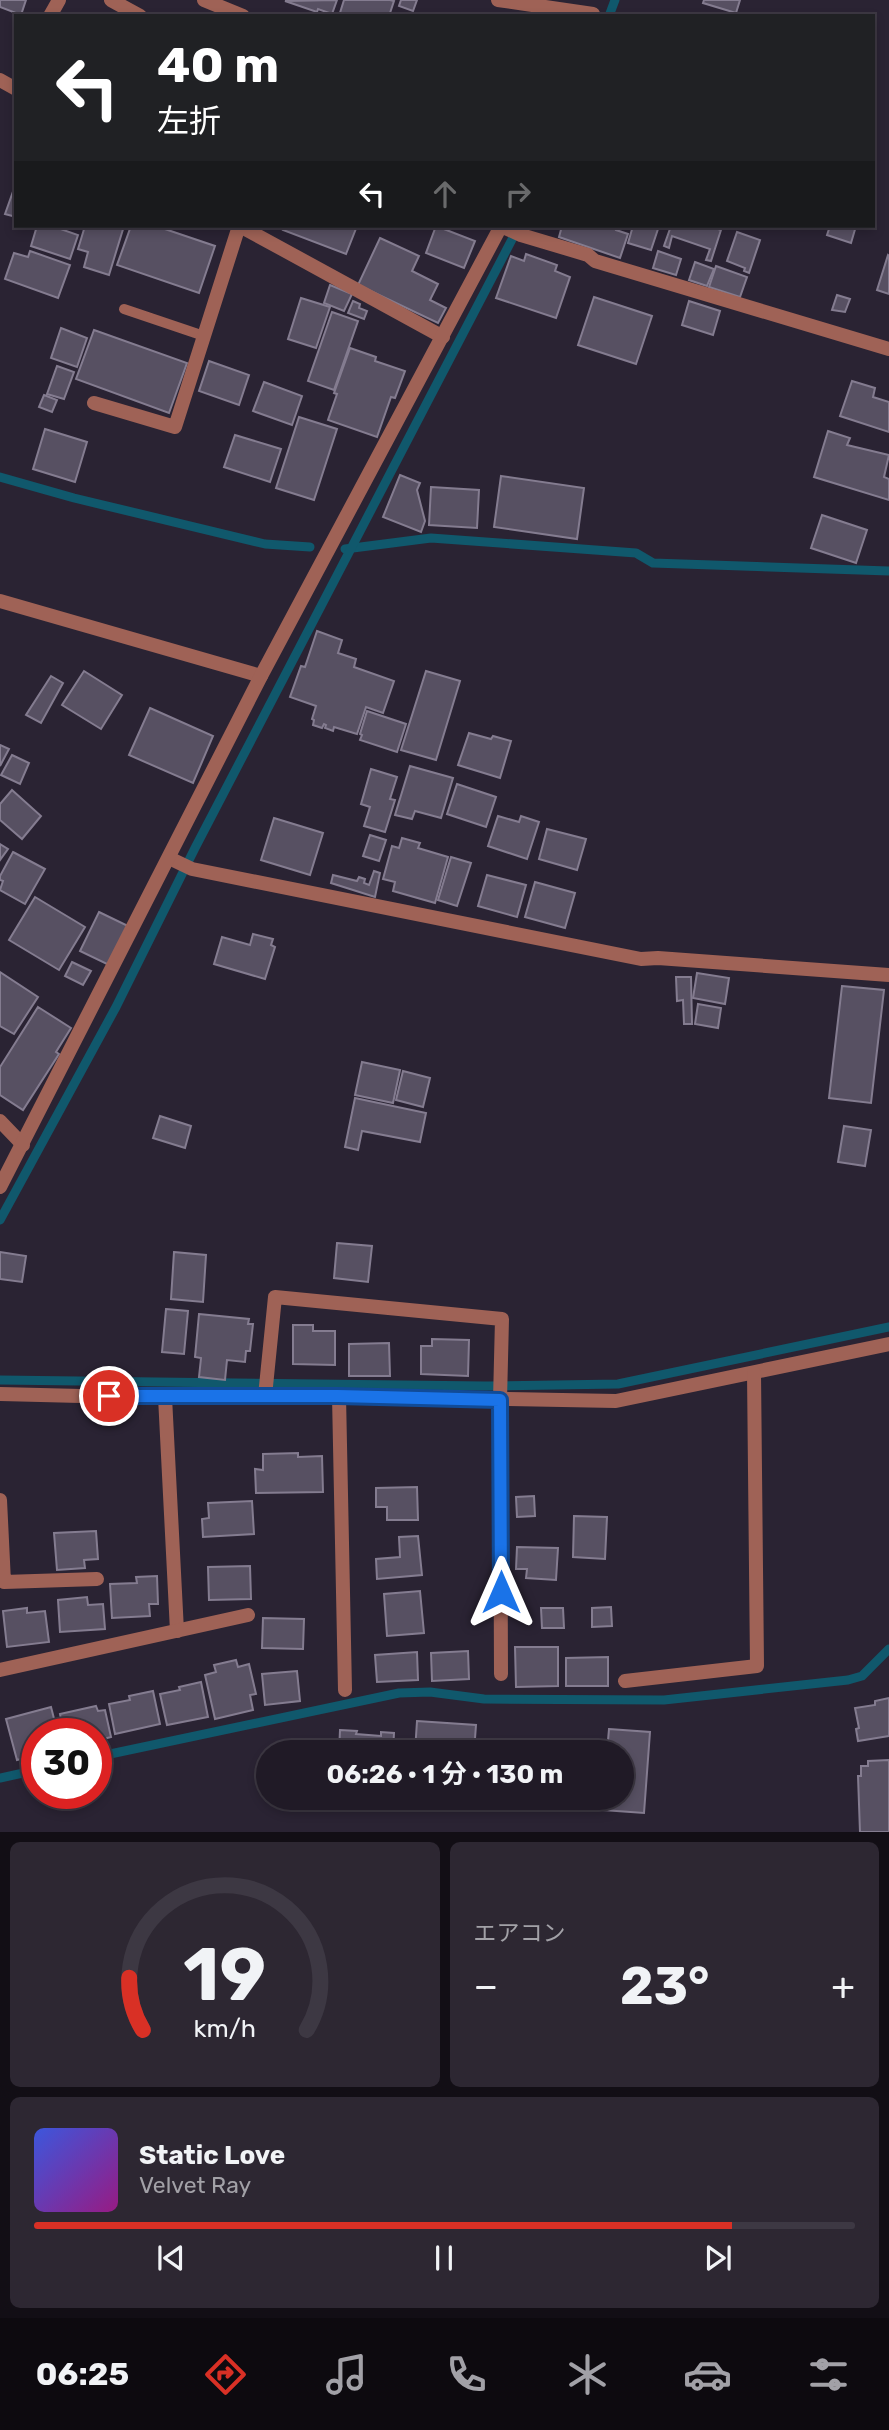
<!DOCTYPE html>
<html lang="ja">
<head>
<meta charset="utf-8">
<style>
	:root { --surface:#201a26; --page:#2d2732; --text:#f1f3f6; --muted:#a2a1a7; --line:#3d3843; --accent:#d93025 }
	body { margin:0; font-family:Rubik,"Noto Sans JP",sans-serif; background:var(--page); color:var(--text); height:100vh; display:flex; flex-direction:column; font-size:26px; white-space:nowrap }
	* { box-sizing:border-box; margin:0 }
	p { font-size:23px; color:var(--muted) }
	.icon { flex:none; width:38px; height:38px; fill:none; stroke:currentColor; stroke-width:2; stroke-linecap:round; stroke-linejoin:round }
	.map { position:relative; height:1832px; overflow:hidden }
	.panel { display:flex; flex-direction:column; gap:10px; padding:10px; background:#120e15; flex:1 }
	.panel>* { flex:none }
	.banner { position:absolute; left:14px; top:14px; width:861px; height:214px; border-radius:0px; box-shadow:0 4px 10px #0003,0 0 0 2px var(--line); background:#202124; color:#fff; overflow:hidden }
	.speed { position:absolute; left:21px; top:1718px; display:flex; gap:14px; font-size:35px; font-weight:700; text-align:center }
	.speed>* { display:grid; place-content:center; width:91px; height:91px; border-radius:50%; background:var(--surface); box-shadow:0 4px 10px #0003,0 0 0 2px var(--line); line-height:1 }
	.speed .limit { border:10px solid #d22; background:#fff; color:#111 }
	.pin { position:absolute; display:grid; place-items:center; width:60px; height:60px; color:#fff; margin:-30px; border:4px solid #fff; border-radius:50%; box-shadow:0 2px 7px #0007 }
	.me { position:absolute; width:77px; margin:-38px; rotate:0deg; stroke-linejoin:round; filter:drop-shadow(0 0 5px #0008) }
	.turn { display:flex; align-items:center; gap:24px; height:147px; padding:0 28px; font-size:32px }
	.turn .icon { width:91px; height:91px; stroke-width:2.5 }
	.turn b { display:block; font-size:49px; line-height:60px }
	.lanes { display:flex; align-items:center; height:66px; padding:0 28px; background:#0003; justify-content:center; gap:35px; direction:ltr }
	.lanes .off { opacity:.35 }
	.big { font-size:52px; font-weight:700; line-height:1.1 }
	.panel .tile { flex:1; display:flex; flex-direction:column; justify-content:center; gap:10px; min-width:0; padding:0 24px; border-radius:10px; background:var(--page) }
	.panel .dial { align-items:center; gap:0 }
	.dial svg { height:182px; overflow:visible; fill:none; stroke:var(--line); stroke-width:7; stroke-linecap:round; text-anchor:middle }
	.dial text { fill:var(--text); stroke:none }
	.song { display:flex; align-items:center; gap:21px }
	.cover { width:84px; height:84px; border-radius:10px; background:linear-gradient(135deg,hsl(230 70% 55%),hsl(310 70% 35%)) }
	.played { height:7px; border-radius:4px; background:linear-gradient(90deg,var(--accent) 85%,var(--line) 85%) }
	.keys { display:flex; justify-content:space-around; direction:ltr }
	.heat { display:flex; justify-content:space-between; align-items:center; font-size:38px; direction:ltr }
	.panel .tiles { flex:1; display:grid; gap:10px; grid-template-columns:1fr 1fr }
	.tile:last-child { grid-column:span 2 }
	.trip { position:absolute; left:256px; top:1740px; width:378px; height:70px; border-radius:35px; background:var(--surface); box-shadow:0 4px 10px #0003,0 0 0 2px var(--line); font-weight:700; line-height:70px; text-align:center }
	.menu { display:flex; height:112px; justify-content:space-around; align-items:center; background:#0d0a0f; color:var(--muted) }
	.menu .icon { width:49px; height:49px }
	.menu .on { color:var(--accent) }
	.menu b { font-size:32px; color:var(--text) }
	.map>svg:first-child { display:block }
</style>
</head>
<body>
<div class="map">
<svg width="889" height="1832" viewBox="0 0 889 1832">
	<rect width="100%" height="100%" fill="#2a2333"/>
	<g fill="none" stroke-linecap="round" stroke-linejoin="round">
		<!-- stream -->
		<g stroke="#10586c" stroke-width="9">
			<polyline points="609,16 615,0"/>
			<polyline points="0,477 74,498 265,544 310,547"/>
			<polyline points="345,549 431,538 636,553 653,563 889,571"/>
			<polyline points="0,1220 116,1007 195,848 519,226"/>
			<polyline points="0,1380 486,1386 618,1384 889,1327"/>
			<polyline points="96,1757 399,1693 430,1692 484,1699 664,1700 848,1680 862,1676 889,1649"/>
			<polyline points="0,1778 37,1770"/>
		</g>
	</g>
	<!-- building -->
	<g fill="#575062" stroke="#847c90" stroke-width="2">
		<polygon points="0,0 26,0 21,15 0,7"/>
		<polygon points="337,0 332,14 318,9 317,12 285,1"/>
		<polygon points="344,0 390,0 394,1 389,16 339,16"/>
		<polygon points="401,0 417,0 413,11 399,6"/>
		<polygon points="704,0 740,0 736,13 703,3"/>
		<polygon points="16,183 16,217 5,214"/>
		<polygon points="37,226 52,226 78,235 70,259 31,246"/>
		<polygon points="85,226 124,226 109,275 84,267 88,252 78,249"/>
		<polygon points="131,226 156,226 215,246 199,293 117,265"/>
		<polygon points="285,226 357,226 346,254 283,230"/>
		<polygon points="436,226 475,241 464,268 426,253"/>
		<polygon points="562,226 617,226 616,230 628,234 620,258 559,237"/>
		<polygon points="633,226 659,226 651,250 628,243"/>
		<polygon points="671,226 709,226 721,230 711,261 706,260 710,249 672,236 669,248 664,246"/>
		<polygon points="830,226 856,226 851,243 827,235"/>
		<polygon points="737,232 760,240 749,273 744,271 745,268 727,261"/>
		<polygon points="380,238 419,256 412,271 438,284 430,300 446,308 438,323 358,285"/>
		<polygon points="30,251 70,265 58,298 5,279 14,253 28,257"/>
		<polygon points="658,251 681,259 676,275 653,268"/>
		<polygon points="526,254 557,265 555,271 570,277 556,318 496,298 511,256 524,261"/>
		<polygon points="888,255 889,256 889,294 877,290"/>
		<polygon points="695,262 714,269 707,286 689,280"/>
		<polygon points="716,266 747,277 740,297 709,287"/>
		<polygon points="330,285 352,294 344,311 324,303"/>
		<polygon points="837,295 850,299 845,312 832,310"/>
		<polygon points="594,297 652,316 636,364 578,345"/>
		<polygon points="301,298 330,307 316,348 288,339"/>
		<polygon points="353,301 360,304 359,308 367,311 364,319 348,313"/>
		<polygon points="689,301 720,311 713,335 682,325"/>
		<polygon points="332,312 358,321 334,390 308,381"/>
		<polygon points="61,328 87,338 77,367 51,358"/>
		<polygon points="94,330 187,363 169,413 76,379"/>
		<polygon points="350,348 376,357 375,361 405,371 395,398 391,397 377,437 328,420 337,394 334,393"/>
		<polygon points="209,361 249,375 239,405 199,391"/>
		<polygon points="57,366 74,372 64,399 47,394"/>
		<polygon points="852,381 875,388 873,397 889,402 889,432 840,416"/>
		<polygon points="264,382 302,396 292,425 253,411"/>
		<polygon points="44,395 57,400 52,412 39,407"/>
		<polygon points="299,417 337,429 314,500 276,488"/>
		<polygon points="45,429 87,442 75,482 33,469"/>
		<polygon points="828,431 850,438 847,445 889,455 884,477 889,479 889,500 814,477"/>
		<polygon points="235,435 281,449 270,482 224,467"/>
		<polygon points="400,475 420,483 417,490 425,521 421,532 383,517"/>
		<polygon points="501,476 584,488 577,539 494,527"/>
		<polygon points="431,487 479,490 477,528 429,525"/>
		<polygon points="822,515 867,530 856,563 811,548"/>
		<polygon points="317,631 342,640 338,653 356,659 354,667 394,681 383,713 366,707 357,734 334,727 333,731 325,728 326,725 324,724 322,728 313,725 314,720 312,719 316,706 290,697 301,666 305,667"/>
		<polygon points="84,671 122,695 101,729 62,705"/>
		<polygon points="426,671 460,681 436,760 401,750"/>
		<polygon points="51,676 63,683 41,723 26,715"/>
		<polygon points="150,708 213,736 193,783 129,755"/>
		<polygon points="367,711 406,724 397,752 360,740 362,735 360,734"/>
		<polygon points="469,733 491,739 493,736 511,741 500,778 458,765"/>
		<polygon points="0,745 9,749 0,766"/>
		<polygon points="12,755 29,763 20,784 1,775"/>
		<polygon points="410,766 453,778 441,818 415,811 412,819 395,815"/>
		<polygon points="371,769 397,777 390,799 395,800 385,832 364,826 370,807 361,804"/>
		<polygon points="457,784 496,797 486,827 447,814"/>
		<polygon points="12,790 41,816 22,839 0,820 0,804"/>
		<polygon points="498,816 519,822 521,816 539,822 527,859 488,846"/>
		<polygon points="274,818 323,833 310,875 261,860"/>
		<polygon points="547,829 586,839 577,870 539,859"/>
		<polygon points="370,835 386,840 379,861 363,856"/>
		<polygon points="402,838 420,843 418,848 448,857 435,903 393,891 395,882 383,879 392,846 399,848"/>
		<polygon points="0,844 8,849 0,860"/>
		<polygon points="13,852 45,869 25,904 0,890 3,881 0,880 0,876"/>
		<polygon points="451,857 471,863 457,906 438,900"/>
		<polygon points="374,871 380,873 375,897 331,883 333,875 357,881 359,877 365,879 364,883 369,885"/>
		<polygon points="487,875 526,885 517,917 478,906"/>
		<polygon points="535,882 575,893 565,928 525,917"/>
		<polygon points="35,897 85,927 59,970 9,940"/>
		<polygon points="99,912 128,926 109,965 80,951"/>
		<polygon points="253,934 273,939 271,945 275,947 265,979 214,964 222,937 250,945"/>
		<polygon points="72,962 91,971 83,985 65,976"/>
		<polygon points="0,972 38,997 14,1034 0,1026"/>
		<polygon points="697,973 729,978 725,1004 693,998"/>
		<polygon points="676,977 691,977 692,1024 684,1024 683,1000 677,1001"/>
		<polygon points="842,986 884,990 871,1103 829,1098"/>
		<polygon points="698,1004 721,1008 718,1028 695,1024"/>
		<polygon points="38,1007 71,1028 56,1052 59,1054 23,1110 0,1095 0,1067"/>
		<polygon points="362,1062 400,1070 393,1103 355,1095"/>
		<polygon points="403,1071 430,1078 423,1107 396,1100"/>
		<polygon points="355,1098 426,1113 420,1142 362,1131 358,1150 345,1147"/>
		<polygon points="160,1116 191,1126 185,1148 153,1138"/>
		<polygon points="844,1126 871,1130 865,1166 838,1162"/>
		<polygon points="337,1243 372,1246 368,1282 334,1278"/>
		<polygon points="0,1252 26,1256 22,1282 0,1279"/>
		<polygon points="174,1252 206,1255 203,1302 171,1299"/>
		<polygon points="166,1309 188,1311 184,1354 162,1352"/>
		<polygon points="199,1314 249,1319 248,1324 253,1324 250,1351 246,1351 245,1362 227,1360 225,1380 199,1377 201,1358 195,1357"/>
		<polygon points="293,1325 313,1325 313,1331 335,1331 335,1365 293,1364"/>
		<polygon points="432,1339 469,1340 468,1376 421,1374 421,1346 432,1346"/>
		<polygon points="389,1343 390,1376 349,1376 349,1344"/>
		<polygon points="298,1453 298,1457 322,1456 323,1492 256,1493 255,1469 263,1470 263,1454"/>
		<polygon points="417,1487 418,1520 387,1520 387,1507 376,1507 376,1488"/>
		<polygon points="534,1496 535,1516 517,1517 516,1497"/>
		<polygon points="252,1501 254,1534 203,1537 202,1519 209,1518 208,1503"/>
		<polygon points="574,1516 607,1517 605,1559 573,1557"/>
		<polygon points="96,1531 98,1559 84,1560 85,1568 57,1570 54,1533"/>
		<polygon points="418,1536 422,1575 377,1579 376,1559 400,1557 399,1537"/>
		<polygon points="517,1547 558,1548 556,1580 526,1578 527,1569 516,1569"/>
		<polygon points="250,1566 251,1599 209,1600 208,1567"/>
		<polygon points="157,1576 158,1604 149,1604 150,1616 112,1618 110,1584 137,1583 136,1577"/>
		<polygon points="420,1591 424,1633 387,1636 384,1594"/>
		<polygon points="87,1597 88,1605 103,1604 105,1629 60,1632 58,1600"/>
		<polygon points="611,1607 612,1626 592,1627 592,1608"/>
		<polygon points="27,1608 27,1613 45,1611 49,1642 7,1647 3,1611"/>
		<polygon points="541,1608 563,1608 564,1628 542,1628"/>
		<polygon points="263,1618 304,1619 303,1649 262,1648"/>
		<polygon points="515,1647 558,1647 558,1686 516,1687"/>
		<polygon points="468,1651 469,1679 432,1681 431,1653"/>
		<polygon points="417,1652 418,1680 377,1682 375,1655"/>
		<polygon points="608,1657 608,1686 566,1686 566,1658"/>
		<polygon points="236,1660 238,1667 249,1664 256,1694 250,1695 253,1710 215,1719 205,1675 216,1672 214,1665"/>
		<polygon points="297,1671 300,1701 265,1705 262,1674"/>
		<polygon points="201,1682 208,1717 167,1725 160,1694 180,1690 179,1687"/>
		<polygon points="153,1691 160,1724 115,1734 109,1704 130,1700 129,1696"/>
		<polygon points="889,1698 889,1736 858,1741 856,1729 859,1728 855,1708 875,1705 875,1701"/>
		<polygon points="96,1706 98,1711 105,1710 111,1737 96,1741 96,1734 64,1734 60,1714"/>
		<polygon points="51,1707 58,1734 37,1734 37,1755 17,1760 6,1719"/>
		<polygon points="417,1721 476,1725 474,1752 415,1752"/>
		<polygon points="609,1729 650,1732 644,1813 603,1810 604,1797 621,1797 621,1752 607,1752"/>
		<polygon points="340,1730 357,1731 356,1734 381,1736 381,1732 394,1733 393,1752 339,1752"/>
		<polygon points="889,1760 889,1832 860,1832 858,1776 861,1776 861,1766 868,1766 868,1761"/>
	</g>
	<g fill="none" stroke-linecap="round" stroke-linejoin="round">
		<!-- lane -->
		<polyline stroke="#9f6256" stroke-width="10" points="124,309 204,336"/>
		<!-- street -->
		<g stroke="#9f6256" stroke-width="14">
			<polyline points="111,0 140,16"/>
			<polyline points="204,0 243,16"/>
			<polyline points="498,0 593,14"/>
			<polyline points="50,16 59,0"/>
			<polyline points="0,80 16,89"/>
			<polyline points="240,226 443,337"/>
			<polyline points="501,226 521,235 588,255 595,261 889,349"/>
			<polyline points="94,403 175,427 239,226"/>
			<polyline points="0,601 261,676"/>
			<polyline points="169,858 192,869 641,959 658,958 889,975"/>
			<polyline points="0,1121 23,1145"/>
			<polyline points="0,1187 261,676 501,226"/>
			<polyline points="0,1394 81,1396"/>
			<polyline points="109,1396 339,1396 616,1401 889,1344"/>
			<polyline points="265,1396 275,1297 502,1319 500,1400 501,1674"/>
			<polyline points="339,1396 345,1690"/>
			<polyline points="165,1397 177,1631"/>
			<polyline points="0,1500 4,1582 97,1579"/>
			<polyline points="0,1670 248,1615"/>
			<polyline points="625,1681 757,1666 754,1373"/>
		</g>
	</g>
	<g fill="none" stroke-linecap="round" stroke-linejoin="round">
		<defs>
			<polyline id="route" points="109,1396 338,1396 500,1400 501,1592"/>
		</defs>
		<!-- route casing -->
		<use href="#route" stroke="#114b97" stroke-width="18"/>
		<!-- route -->
		<use href="#route" stroke="#1a73e8" stroke-width="12"/>
	</g>
</svg>
<div class="speed"><div class="limit">30</div></div>
<div class="pin" style="left:109px;top:1396px;background:#d93025"><svg class="icon" aria-label="arrive" viewBox="0 0 24 24"><path d="M6 21V4h12l-3 4 3 4H6"/></svg></div>
<svg class="me" style="left:501px;top:1592px" viewBox="-20 -20 40 40"><path d="M0-17L14 15 0 8-14 15z" fill="#1a73e8" stroke="#fff" stroke-width="4"/></svg>
<div class="trip">06:26 · 1 分 · 130 m</div>
<div class="banner">
<div class="turn"><svg class="icon" aria-label="left" viewBox="0 0 24 24"><path d="M17 20v-9H6M10 6l-5 5 5 5"/></svg><div><b>40 m</b>左折</div></div>
<div class="lanes"><svg class="icon" aria-label="left" viewBox="0 0 24 24"><path d="M17 20v-9H6M10 6l-5 5 5 5"/></svg><svg class="icon off" aria-label="ahead" viewBox="0 0 24 24"><path d="M12 20V5M6 11l6-6 6 6"/></svg><svg class="icon off" aria-label="right" viewBox="0 0 24 24"><path d="M7 20v-9h11M14 6l5 5-5 5"/></svg></div>
</div>
</div>
<section class="panel">
<div class="tiles">
<div class="tile dial"><svg viewBox="0 0 100 80">
<path d="M14 69A42 42 0 1 1 86 69"/>
<path d="M14 69A42 42 0 0 1 8 46" stroke="#d93025"/>
<text x="50" y="56" font-size="32" font-weight="700">19</text>
<text x="50" y="72" font-size="11">km/h</text>
</svg></div>
<div class="tile"><p>エアコン</p>
<div class="heat"><a>−</a><b class="big">23°</b><a>+</a></div>
</div>
<div class="tile">
<div class="song"><i class="cover"></i><div><b>Static Love</b><p>Velvet Ray</p></div></div>
<div class="played"></div>
<div class="keys"><svg class="icon" aria-label="previous" viewBox="0 0 24 24"><path d="M18 5L8 12l10 7zM5 5v14"/></svg><svg class="icon" aria-label="pause" viewBox="0 0 24 24"><path d="M8 5v14M16 5v14"/></svg><svg class="icon" aria-label="next" viewBox="0 0 24 24"><path d="M6 5l10 7-10 7zM19 5v14"/></svg></div>
</div>
</div>
</section>
<nav class="menu">
<b>06:25</b>
<svg class="icon on" aria-label="directions" viewBox="0 0 24 24"><path d="M12 3l9 9-9 9-9-9zM9 14v-3h6M13 9l2 2-2 2"/></svg>
<svg class="icon" aria-label="music" viewBox="0 0 24 24"><path d="M9 18V5l10-2v13"/><circle cx="6" cy="18" r="3"/><circle cx="16" cy="16" r="3"/></svg>
<svg class="icon" aria-label="phone" viewBox="0 0 24 24"><path d="M5 4h4l2 5-3 2q2 4 5 5l2-3 5 2v4C11 20 4 13 5 4z"/></svg>
<svg class="icon" aria-label="climate" viewBox="0 0 24 24"><path d="M12 3v18M4 7l16 10M4 17L20 7"/></svg>
<svg class="icon" aria-label="car" viewBox="0 0 24 24"><path d="M5 17H2v-5l4-1 3-4h7l3 4 3 1v5h-3M9 17h6M6 11h13"/><circle cx="7" cy="17" r="2"/><circle cx="17" cy="17" r="2"/></svg>
<svg class="icon" aria-label="filters" viewBox="0 0 24 24"><path d="M4 7h16M4 17h16"/><circle cx="9" cy="7" r="2"/><circle cx="15" cy="17" r="2"/></svg>
</nav>
</body>
</html>
